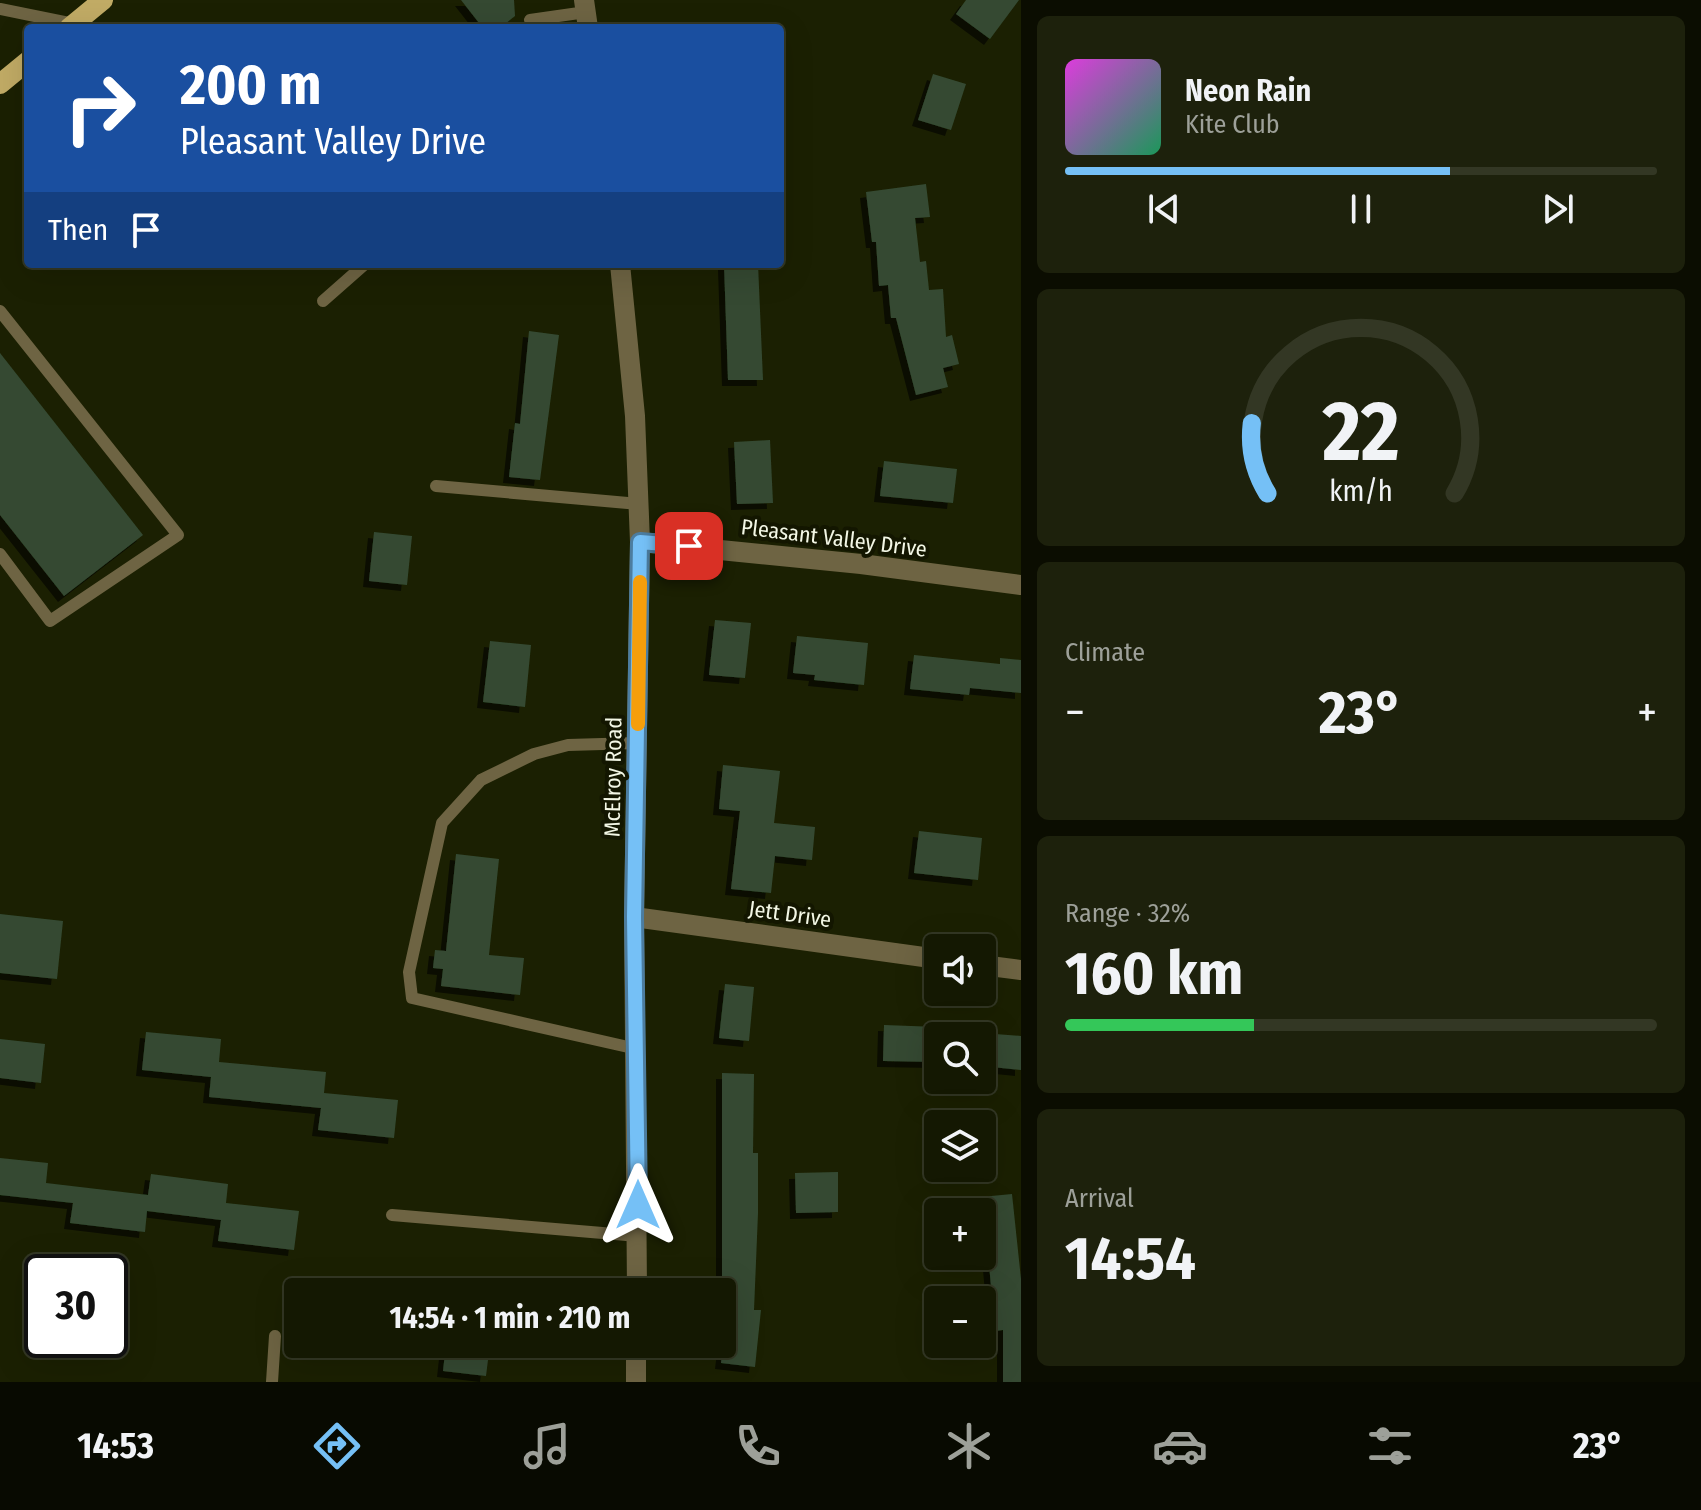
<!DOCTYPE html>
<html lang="en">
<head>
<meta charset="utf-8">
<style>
	:root { --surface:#141802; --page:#1d210c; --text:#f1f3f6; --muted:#9da099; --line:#333724; --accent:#75c0f6 }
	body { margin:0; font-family:"Fira Sans Condensed",sans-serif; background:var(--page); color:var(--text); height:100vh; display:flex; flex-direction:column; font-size:30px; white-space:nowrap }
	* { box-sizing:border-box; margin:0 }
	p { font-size:26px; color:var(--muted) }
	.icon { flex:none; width:44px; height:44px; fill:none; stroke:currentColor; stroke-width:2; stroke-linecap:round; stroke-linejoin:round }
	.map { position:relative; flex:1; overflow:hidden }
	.details { display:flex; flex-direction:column; gap:16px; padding:16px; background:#0b0d01; width:680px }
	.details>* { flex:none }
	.hud { position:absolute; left:24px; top:24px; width:760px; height:244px; border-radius:8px; box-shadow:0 8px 32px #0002,0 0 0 2px var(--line); background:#1a4fa0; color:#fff; overflow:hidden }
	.fabs { position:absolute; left:924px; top:934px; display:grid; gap:16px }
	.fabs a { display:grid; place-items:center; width:72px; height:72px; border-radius:8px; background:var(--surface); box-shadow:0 8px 32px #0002,0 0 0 2px var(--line); font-size:40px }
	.speed { position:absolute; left:24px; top:1254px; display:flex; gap:16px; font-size:40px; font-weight:700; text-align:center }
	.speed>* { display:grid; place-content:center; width:104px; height:104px; border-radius:50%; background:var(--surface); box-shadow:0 8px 32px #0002,0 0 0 2px var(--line); line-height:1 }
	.speed .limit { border:4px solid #111; border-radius:12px; background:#fff; color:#111 }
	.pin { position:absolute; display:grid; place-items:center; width:68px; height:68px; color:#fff; margin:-34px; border-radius:16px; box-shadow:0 4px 12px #0006 }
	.me { position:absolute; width:88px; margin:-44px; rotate:0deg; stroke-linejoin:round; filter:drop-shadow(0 0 6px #0008) }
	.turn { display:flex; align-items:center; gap:28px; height:168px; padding:0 24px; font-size:36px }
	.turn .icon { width:104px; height:104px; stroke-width:2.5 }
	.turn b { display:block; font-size:56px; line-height:68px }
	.then { display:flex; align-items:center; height:76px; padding:0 24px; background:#0003; gap:16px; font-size:30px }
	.big { font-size:60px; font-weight:700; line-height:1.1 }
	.details .tile { flex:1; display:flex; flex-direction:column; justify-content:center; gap:12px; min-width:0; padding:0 28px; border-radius:12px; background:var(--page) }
	.details .dial { align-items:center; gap:0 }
	.dial svg { height:208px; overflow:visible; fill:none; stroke:var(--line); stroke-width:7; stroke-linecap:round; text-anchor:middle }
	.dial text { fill:var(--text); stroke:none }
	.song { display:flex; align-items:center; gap:24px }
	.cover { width:96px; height:96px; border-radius:12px; background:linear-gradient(135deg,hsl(300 70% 55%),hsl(150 70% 35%)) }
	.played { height:8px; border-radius:4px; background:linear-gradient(90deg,var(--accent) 65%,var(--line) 65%) }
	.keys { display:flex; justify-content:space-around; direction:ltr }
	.heat { display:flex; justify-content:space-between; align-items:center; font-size:44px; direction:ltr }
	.charge { height:12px; border-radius:6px; background:linear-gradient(90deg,#34c759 32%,var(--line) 0) }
	.trip { position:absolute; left:284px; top:1278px; width:452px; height:80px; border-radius:8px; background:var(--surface); box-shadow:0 8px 32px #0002,0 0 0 2px var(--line); font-weight:700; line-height:80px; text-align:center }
	.dock { display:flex; height:128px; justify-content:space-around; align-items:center; background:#080a01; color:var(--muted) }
	.dock .icon { width:56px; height:56px }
	.dock .current { color:var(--accent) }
	.dock b { font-size:36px; color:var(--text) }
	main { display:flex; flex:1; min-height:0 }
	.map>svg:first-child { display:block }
</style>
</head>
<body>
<main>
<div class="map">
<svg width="1021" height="1382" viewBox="0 0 1021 1382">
	<defs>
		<filter id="shadow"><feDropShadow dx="-6" dy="6" stdDeviation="0" flood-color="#0009"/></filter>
	</defs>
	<rect width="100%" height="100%" fill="#1b2002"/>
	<!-- building -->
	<g fill="#344a32" filter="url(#shadow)">
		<polygon points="461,0 514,0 515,16 500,28 483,28"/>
		<polygon points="966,0 1019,0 990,39 956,14"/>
		<polygon points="933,74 966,84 951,130 918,120"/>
		<polygon points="926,184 930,217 915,218 920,262 926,261 929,290 943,289 946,337 952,335 959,364 943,368 948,387 916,395 896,318 891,318 888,285 879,286 876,242 872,242 866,192"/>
		<polygon points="724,264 758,264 763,380 728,380"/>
		<polygon points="529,331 559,335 540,480 509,477 515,423 520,424"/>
		<polygon points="0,353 143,535 64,596 0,515"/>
		<polygon points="770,440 773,503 737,504 734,442"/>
		<polygon points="884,461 957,469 953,503 880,496"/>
		<polygon points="374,532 412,536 407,585 369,581"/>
		<polygon points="715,620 751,623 745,678 709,675"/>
		<polygon points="797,636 868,643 864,685 814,680 815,675 793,673"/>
		<polygon points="490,641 531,645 525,707 483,702"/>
		<polygon points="914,655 1000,664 1000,658 1021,660 1021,693 970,688 969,695 910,689"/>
		<polygon points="723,765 780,771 774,823 815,827 812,860 775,856 771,893 731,889 740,811 719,809"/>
		<polygon points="919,831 982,838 978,880 914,873"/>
		<polygon points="456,854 499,859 489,955 524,958 520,995 441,986 443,969 433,968 435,950 446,951"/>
		<polygon points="0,914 63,921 57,979 0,973"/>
		<polygon points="725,984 754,987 749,1041 719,1038"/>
		<polygon points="884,1025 938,1027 938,1062 883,1061"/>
		<polygon points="146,1032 221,1039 219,1062 326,1072 324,1093 398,1100 394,1138 318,1130 321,1108 209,1097 211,1077 142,1070"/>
		<polygon points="982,1033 1021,1036 1021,1070 982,1066"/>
		<polygon points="0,1039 45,1044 41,1083 0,1078"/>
		<polygon points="722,1073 754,1074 753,1153 758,1153 758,1213 754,1310 761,1310 755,1367 721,1363 730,1286 722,1286"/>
		<polygon points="0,1158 48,1163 46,1183 148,1195 151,1174 228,1184 226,1203 299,1211 294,1250 218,1241 221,1220 147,1211 145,1232 70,1223 73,1203 0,1195"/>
		<polygon points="838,1172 838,1212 796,1213 795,1173"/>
		<polygon points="1012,1194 1021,1279 1021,1382 1003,1382 1003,1330 995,1331 988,1253 982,1253 981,1197"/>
		<polygon points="446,1344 490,1344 486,1376 443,1371"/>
	</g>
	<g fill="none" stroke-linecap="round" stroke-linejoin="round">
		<!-- lane -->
		<g stroke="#6e6443" stroke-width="12">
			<polyline points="0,9 74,24"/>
			<polyline points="530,20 586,12"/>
			<polyline points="323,301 365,264"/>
			<polyline points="0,311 178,535 50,621 0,554"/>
			<polyline points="436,486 639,504"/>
			<polyline points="637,1049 412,998 409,972 442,823 481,780 534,754 568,745 637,743"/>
			<polyline points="392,1215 638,1236"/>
			<polyline points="272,1382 275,1336"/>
		</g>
		<!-- street -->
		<g stroke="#6e6443" stroke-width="20">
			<polyline points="584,0 588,28"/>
			<polyline points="620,264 635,416 640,542 634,917 637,1292"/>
			<polyline points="640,542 861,564 1021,585"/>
			<polyline points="634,917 938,959"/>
			<polyline points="982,965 1021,970"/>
			<polyline points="636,1344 636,1382"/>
		</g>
		<!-- primary -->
		<g stroke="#c1ab65" stroke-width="20">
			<polyline points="69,28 103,0"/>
			<polyline points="0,84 28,61"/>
		</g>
	</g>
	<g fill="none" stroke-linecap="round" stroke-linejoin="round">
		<defs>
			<polyline id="route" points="638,1205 634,917 640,542 689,546"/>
		</defs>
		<!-- route casing -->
		<use href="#route" stroke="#4c7da0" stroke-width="20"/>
		<!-- route -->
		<use href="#route" stroke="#75c0f6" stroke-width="14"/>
		<!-- slow -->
		<polyline stroke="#f59e0b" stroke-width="14" points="638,724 640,582"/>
	</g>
	<g text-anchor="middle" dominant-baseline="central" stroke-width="8" stroke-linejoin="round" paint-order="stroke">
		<!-- street labels -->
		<g font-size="22" fill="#f3f7e5" stroke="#131600">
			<text transform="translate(834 538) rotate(7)">Pleasant Valley Drive</text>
			<text transform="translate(613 777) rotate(-89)">McElroy Road</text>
			<text transform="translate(790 914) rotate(8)">Jett Drive</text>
		</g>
	</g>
</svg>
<div class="fabs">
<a><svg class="icon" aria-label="sound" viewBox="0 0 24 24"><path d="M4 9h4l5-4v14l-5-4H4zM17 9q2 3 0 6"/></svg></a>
<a><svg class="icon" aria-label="search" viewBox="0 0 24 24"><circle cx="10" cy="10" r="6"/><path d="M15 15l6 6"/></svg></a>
<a><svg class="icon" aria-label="layers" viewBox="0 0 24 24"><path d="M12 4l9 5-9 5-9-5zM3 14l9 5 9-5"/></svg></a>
<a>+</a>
<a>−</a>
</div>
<div class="speed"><div class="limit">30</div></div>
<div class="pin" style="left:689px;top:546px;background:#d93025"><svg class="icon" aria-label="arrive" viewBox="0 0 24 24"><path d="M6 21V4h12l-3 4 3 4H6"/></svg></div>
<svg class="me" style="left:638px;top:1205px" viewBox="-20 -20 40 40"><path d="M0-17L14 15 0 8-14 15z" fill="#75c0f6" stroke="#fff" stroke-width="4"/></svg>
<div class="trip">14:54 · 1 min · 210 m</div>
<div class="hud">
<div class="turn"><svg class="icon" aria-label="right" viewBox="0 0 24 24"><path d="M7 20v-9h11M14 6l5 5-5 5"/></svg><div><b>200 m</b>Pleasant Valley Drive</div></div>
<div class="then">Then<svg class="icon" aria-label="arrive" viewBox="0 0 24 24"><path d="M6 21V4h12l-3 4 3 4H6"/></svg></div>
</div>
</div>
<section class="details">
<div class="tile">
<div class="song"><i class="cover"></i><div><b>Neon Rain</b><p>Kite Club</p></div></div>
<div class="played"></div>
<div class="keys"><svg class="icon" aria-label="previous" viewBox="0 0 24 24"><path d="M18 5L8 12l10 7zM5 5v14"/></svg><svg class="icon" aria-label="pause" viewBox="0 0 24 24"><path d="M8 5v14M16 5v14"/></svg><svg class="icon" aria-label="next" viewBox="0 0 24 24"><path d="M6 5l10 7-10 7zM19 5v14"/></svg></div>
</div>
<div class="tile dial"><svg viewBox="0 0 100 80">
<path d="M14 69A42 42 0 1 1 86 69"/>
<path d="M14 69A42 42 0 0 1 8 42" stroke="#75c0f6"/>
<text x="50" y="56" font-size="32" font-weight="700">22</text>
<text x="50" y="72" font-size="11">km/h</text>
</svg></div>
<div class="tile"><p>Climate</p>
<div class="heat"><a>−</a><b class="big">23°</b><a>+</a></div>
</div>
<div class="tile"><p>Range · 32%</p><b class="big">160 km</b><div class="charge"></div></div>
<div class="tile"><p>Arrival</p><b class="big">14:54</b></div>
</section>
</main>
<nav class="dock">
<b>14:53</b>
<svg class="icon current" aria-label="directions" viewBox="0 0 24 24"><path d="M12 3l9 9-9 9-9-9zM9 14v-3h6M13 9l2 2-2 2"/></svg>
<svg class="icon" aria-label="music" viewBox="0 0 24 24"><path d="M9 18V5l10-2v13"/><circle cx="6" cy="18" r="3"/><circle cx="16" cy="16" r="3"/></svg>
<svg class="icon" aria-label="phone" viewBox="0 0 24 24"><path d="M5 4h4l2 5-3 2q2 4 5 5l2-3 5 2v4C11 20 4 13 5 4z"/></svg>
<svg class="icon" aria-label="climate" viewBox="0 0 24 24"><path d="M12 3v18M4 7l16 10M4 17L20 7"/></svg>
<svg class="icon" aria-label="car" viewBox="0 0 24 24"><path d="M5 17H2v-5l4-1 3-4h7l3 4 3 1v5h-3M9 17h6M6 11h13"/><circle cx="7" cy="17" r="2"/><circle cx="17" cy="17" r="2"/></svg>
<svg class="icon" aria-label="filters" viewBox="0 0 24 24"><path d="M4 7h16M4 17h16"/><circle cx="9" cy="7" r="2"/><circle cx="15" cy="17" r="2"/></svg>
<b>23°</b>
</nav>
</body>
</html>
